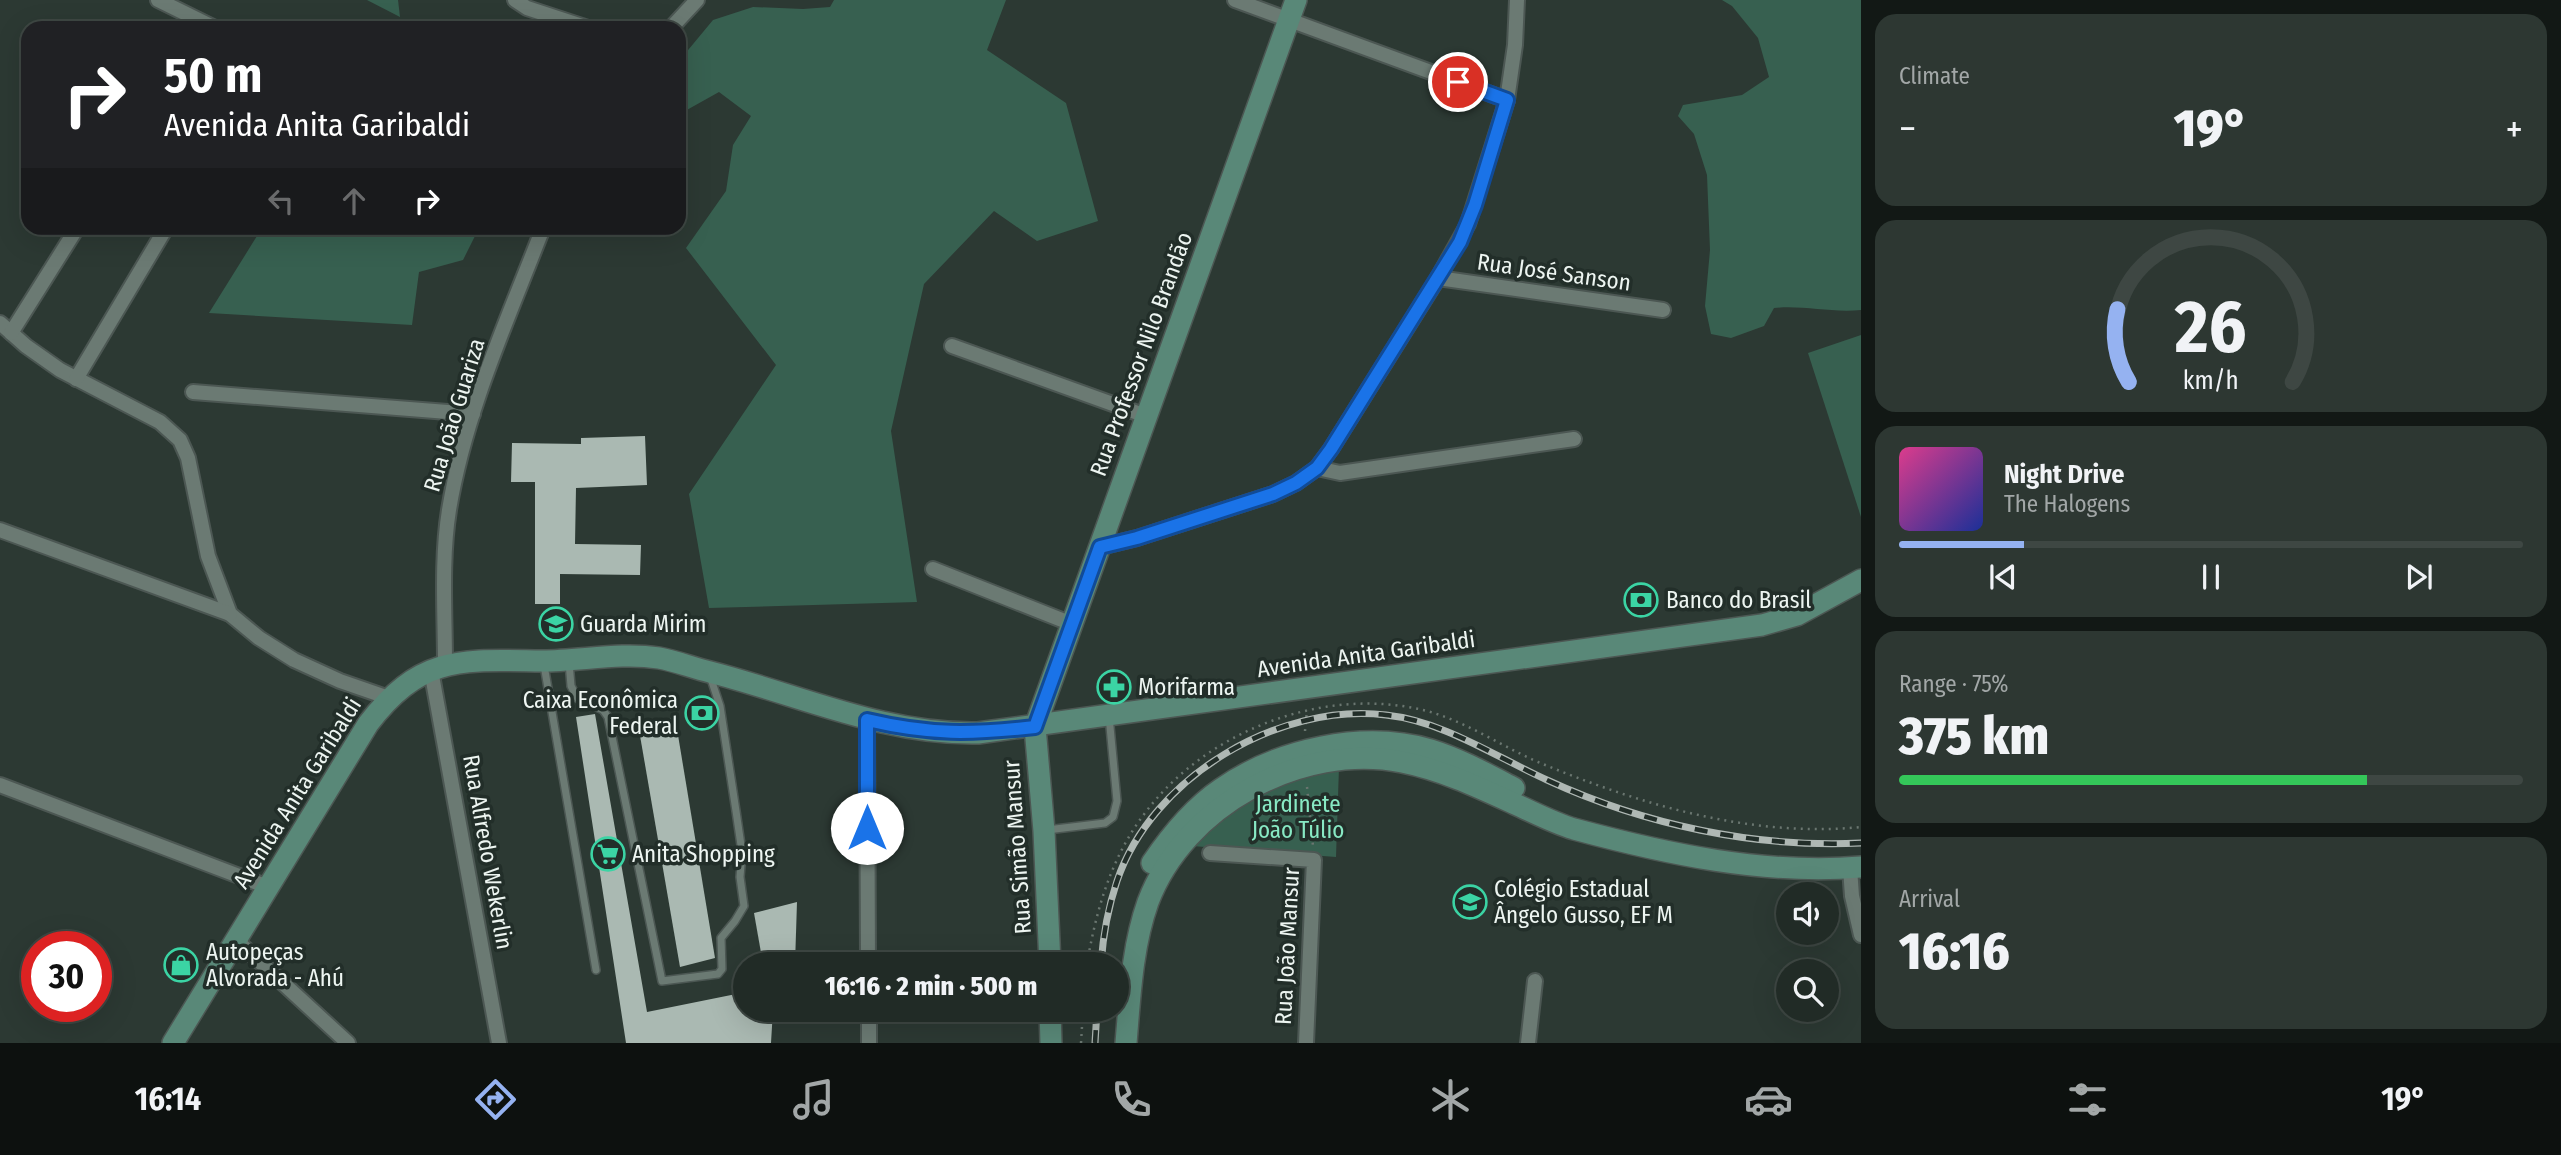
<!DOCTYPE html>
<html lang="en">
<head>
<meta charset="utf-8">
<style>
	:root { --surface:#212b26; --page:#2d3732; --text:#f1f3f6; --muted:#a2a7a7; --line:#3e4743; --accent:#95b2f1 }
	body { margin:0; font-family:"Fira Sans Condensed",sans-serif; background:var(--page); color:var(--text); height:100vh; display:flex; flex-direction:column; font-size:26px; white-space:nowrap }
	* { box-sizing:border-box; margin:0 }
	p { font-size:23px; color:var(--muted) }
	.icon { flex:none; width:38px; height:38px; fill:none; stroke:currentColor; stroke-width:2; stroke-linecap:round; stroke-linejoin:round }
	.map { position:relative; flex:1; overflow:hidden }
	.details { display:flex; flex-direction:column; gap:14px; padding:14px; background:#121815; width:700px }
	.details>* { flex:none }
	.banner { position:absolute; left:21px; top:21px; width:665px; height:214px; border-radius:21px; box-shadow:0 7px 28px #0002,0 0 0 2px var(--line); background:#202124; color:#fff; overflow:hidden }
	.controls { position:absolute; left:1776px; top:882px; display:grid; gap:14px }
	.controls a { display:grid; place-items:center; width:63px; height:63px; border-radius:50%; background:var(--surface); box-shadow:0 7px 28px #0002,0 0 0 2px var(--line); font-size:35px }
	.speed { position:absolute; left:21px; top:931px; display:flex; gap:14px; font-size:35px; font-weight:700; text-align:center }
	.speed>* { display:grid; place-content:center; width:91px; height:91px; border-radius:50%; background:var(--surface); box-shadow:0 7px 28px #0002,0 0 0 2px var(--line); line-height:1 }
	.speed .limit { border:10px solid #d22; background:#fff; color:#111 }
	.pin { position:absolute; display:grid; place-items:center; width:60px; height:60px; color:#fff; margin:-30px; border:4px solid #fff; border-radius:50%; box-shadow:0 2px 7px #0007 }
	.me { position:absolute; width:77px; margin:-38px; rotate:0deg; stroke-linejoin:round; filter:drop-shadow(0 0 5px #0008) }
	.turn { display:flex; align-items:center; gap:24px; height:147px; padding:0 28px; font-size:32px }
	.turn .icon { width:91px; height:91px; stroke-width:2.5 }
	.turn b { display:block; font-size:49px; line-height:60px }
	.lanes { display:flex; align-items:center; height:66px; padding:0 28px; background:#0003; justify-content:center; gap:35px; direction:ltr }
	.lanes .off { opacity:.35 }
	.big { font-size:52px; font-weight:800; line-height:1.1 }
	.details .tile { flex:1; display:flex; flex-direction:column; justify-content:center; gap:10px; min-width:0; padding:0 24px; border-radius:21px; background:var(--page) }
	.details .dial { align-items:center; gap:0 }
	.dial svg { height:182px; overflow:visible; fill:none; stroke:var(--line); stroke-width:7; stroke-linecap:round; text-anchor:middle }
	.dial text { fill:var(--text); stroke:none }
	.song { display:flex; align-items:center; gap:21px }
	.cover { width:84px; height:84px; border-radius:10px; background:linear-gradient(135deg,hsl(330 70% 55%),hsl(230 70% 35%)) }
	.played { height:7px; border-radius:4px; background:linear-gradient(90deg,var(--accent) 20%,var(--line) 20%) }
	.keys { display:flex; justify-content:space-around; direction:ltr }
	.heat { display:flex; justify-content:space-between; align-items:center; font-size:38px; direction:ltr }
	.charge { height:10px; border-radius:5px; background:linear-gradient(90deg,#34c759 75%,var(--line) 0) }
	.trip { position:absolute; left:733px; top:952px; width:396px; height:70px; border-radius:35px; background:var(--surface); box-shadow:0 7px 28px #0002,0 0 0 2px var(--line); font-weight:800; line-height:70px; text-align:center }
	.dock { display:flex; height:112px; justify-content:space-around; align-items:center; background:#0d110f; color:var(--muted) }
	.dock .icon { width:49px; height:49px }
	.dock .active { color:var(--accent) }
	.dock b { font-size:32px; color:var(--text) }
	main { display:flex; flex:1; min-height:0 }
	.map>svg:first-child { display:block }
</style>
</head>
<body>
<main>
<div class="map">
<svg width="1861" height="1043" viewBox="0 0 1861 1043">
	<rect width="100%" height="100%" fill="#2c3933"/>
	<!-- green -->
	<g fill="#376050">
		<polygon points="368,0 398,0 400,17 367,0"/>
		<polygon points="834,0 1006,0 987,50 1066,103 1098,221 1037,241 994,211 924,284 891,431 917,602 709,608 689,494 776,365 686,248 726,191 733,145 751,116 719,92 685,111 679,148 679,61 713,20 753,7 803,9 830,7"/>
		<path d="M 1722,0 L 1861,0 L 1861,310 C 1831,313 1803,305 1774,308 L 1764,326 L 1731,338 L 1711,334 L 1705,306 L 1710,250 L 1707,175 L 1694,134 L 1678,116 L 1683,105 L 1742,95 L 1769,77 L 1758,38 L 1732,6 Z"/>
		<polygon points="262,228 479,228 463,260 419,272 412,325 209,313"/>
		<polygon points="1861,335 1861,517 1808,353"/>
		<polygon points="1339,767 1336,857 1192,846 1236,808 1282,783"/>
	</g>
	<!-- building -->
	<g fill="#aab9b2">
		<polygon points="645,436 647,485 576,488 575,544 641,545 640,575 560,574 560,604 535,604 535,482 511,482 512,443 581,444 581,438"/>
		<polygon points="595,714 647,1012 746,992 746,1010 773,1010 771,1043 626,1043 576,717"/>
		<polygon points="675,717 715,958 680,967 638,724"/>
		<polygon points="797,902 795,964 763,964 754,913"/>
	</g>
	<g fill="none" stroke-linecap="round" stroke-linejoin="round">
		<defs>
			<g id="service">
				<polyline points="569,662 571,686 578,699 603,710 608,717 662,981 718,974 722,969 721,938 735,921 744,906 740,877 742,852 736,811 720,706 710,676"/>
				<polyline points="544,665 596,970"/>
				<polyline points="1047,830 1105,823 1113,817 1117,801 1109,716"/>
			</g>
			<g id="minor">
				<polyline points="158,0 215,28"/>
				<polyline points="515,0 527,8 588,28"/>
				<polyline points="1235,0 1507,100"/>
				<polyline points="671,28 697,0"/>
				<polyline points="1438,278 1663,310"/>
				<polyline points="0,323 26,346 60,370 160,422 180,440 188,458 208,556 230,614 259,638 294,660 340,681 389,698"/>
				<polyline points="11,333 77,228"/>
				<polyline points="952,346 1146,416"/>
				<polyline points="76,379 166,228"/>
				<polyline points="193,392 473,414"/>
				<polyline points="1317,468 1340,473 1574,439"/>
				<polyline points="0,530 230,614"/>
				<polyline points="1100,547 1137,538 1273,494 1296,483 1317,468 1331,449 1438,278 1468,224 1507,100 1515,45 1517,0"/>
				<polyline points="933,569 1072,624"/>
				<path d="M 445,664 C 445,613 441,560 449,510 C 465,412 508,319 543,228"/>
				<polyline points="431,670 499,1043"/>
				<polyline points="867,720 868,964"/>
				<polyline points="0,785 268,887"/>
				<polyline points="1210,853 1314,860 1306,1043"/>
				<polyline points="1850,868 1852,896 1861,935"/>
				<polyline points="236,940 348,1043"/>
				<polyline points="869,1010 869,1043"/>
				<polyline points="1528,1043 1535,981"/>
			</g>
			<g id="secondary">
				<path d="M 1152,863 C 1171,835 1193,808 1221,789 C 1278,749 1363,730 1431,750 C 1460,759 1487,774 1514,788"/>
				<polyline points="1050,964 1044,831 1035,727 1296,0"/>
				<polyline points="1050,1010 1051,1043"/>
				<path d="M 173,1043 L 368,724 C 421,654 463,660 542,661 C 581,661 620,652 659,658 C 676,661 693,668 710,672 C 800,695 885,735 978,733 L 1762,625 L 1797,615 L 1861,580"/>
				<path d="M 1126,1043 C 1130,996 1132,947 1148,902 C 1184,806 1301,742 1402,762 C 1442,770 1478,787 1515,804 C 1535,813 1554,823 1574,829 C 1667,854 1764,875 1861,867"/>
			</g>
		</defs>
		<!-- service casing -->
		<use href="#service" stroke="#4c5753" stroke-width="10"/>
		<!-- minor casing -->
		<use href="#minor" stroke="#4c5753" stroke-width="18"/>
		<!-- secondary casing -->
		<use href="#secondary" stroke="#4c5753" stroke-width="24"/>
		<!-- path -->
		<g stroke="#6a7670" stroke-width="2.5" stroke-dasharray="2 5" stroke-linecap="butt">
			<polyline points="1305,731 1307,710"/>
			<polyline points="1307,787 1313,846"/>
			<path d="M 1087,964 C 1096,911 1111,857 1145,813 C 1206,731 1323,686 1423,710 C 1464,720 1499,745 1538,762 C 1639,804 1750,838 1861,827"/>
			<polyline points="1081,1043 1083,1010"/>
		</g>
		<!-- service -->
		<use href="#service" stroke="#6b7a73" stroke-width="7"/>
		<!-- minor -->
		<use href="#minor" stroke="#6b7a73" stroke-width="14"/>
		<!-- secondary -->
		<use href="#secondary" stroke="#598878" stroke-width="21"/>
		<defs>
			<g id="rail">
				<path d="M 1101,964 C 1103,936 1108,908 1117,881 C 1152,777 1279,702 1386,715 C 1443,721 1496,757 1547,780 C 1645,825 1754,848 1861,843"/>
				<polyline points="1095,1043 1097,1010"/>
			</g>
		</defs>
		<!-- rail casing -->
		<use href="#rail" stroke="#afb8b4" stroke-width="7"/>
		<!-- rail -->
		<use href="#rail" stroke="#222e29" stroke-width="4.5" stroke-dasharray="13" stroke-linecap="butt"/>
	</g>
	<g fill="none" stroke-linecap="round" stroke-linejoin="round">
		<defs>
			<path id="route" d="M 867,828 L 867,720 C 931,735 971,734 1035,727 L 1100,547 L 1137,538 L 1273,494 L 1296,483 L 1317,468 L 1331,449 L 1460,242 L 1475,205 L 1507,100 L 1458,82"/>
		</defs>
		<!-- route casing -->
		<use href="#route" stroke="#114b97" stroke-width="18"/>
		<!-- route -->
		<use href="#route" stroke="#1a73e8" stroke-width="12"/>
	</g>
	<!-- icons -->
	<defs>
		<symbol id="bank-ring" viewBox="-11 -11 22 22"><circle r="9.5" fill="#222e29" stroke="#3bd4a4" stroke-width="1.5"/><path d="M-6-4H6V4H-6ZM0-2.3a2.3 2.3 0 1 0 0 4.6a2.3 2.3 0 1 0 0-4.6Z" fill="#3bd4a4"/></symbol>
		<symbol id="school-ring" viewBox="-11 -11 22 22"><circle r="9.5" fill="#222e29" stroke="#3bd4a4" stroke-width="1.5"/><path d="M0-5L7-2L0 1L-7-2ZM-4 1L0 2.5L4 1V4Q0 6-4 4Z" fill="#3bd4a4"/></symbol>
		<symbol id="pharmacy-ring" viewBox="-11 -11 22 22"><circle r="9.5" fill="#222e29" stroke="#3bd4a4" stroke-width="1.5"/><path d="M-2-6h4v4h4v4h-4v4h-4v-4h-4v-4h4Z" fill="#3bd4a4"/></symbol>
		<symbol id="supermarket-ring" viewBox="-11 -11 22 22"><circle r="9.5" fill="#222e29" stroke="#3bd4a4" stroke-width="1.5"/><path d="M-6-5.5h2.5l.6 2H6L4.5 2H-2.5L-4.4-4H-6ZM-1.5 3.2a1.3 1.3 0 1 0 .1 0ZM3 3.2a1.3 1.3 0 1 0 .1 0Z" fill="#3bd4a4"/></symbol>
		<symbol id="shop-ring" viewBox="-11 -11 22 22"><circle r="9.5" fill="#222e29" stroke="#3bd4a4" stroke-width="1.5"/><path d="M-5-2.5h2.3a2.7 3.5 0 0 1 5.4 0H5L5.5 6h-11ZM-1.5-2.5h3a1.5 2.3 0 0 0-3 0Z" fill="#3bd4a4"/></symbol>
	</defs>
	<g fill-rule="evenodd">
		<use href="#bank-ring" x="1622" y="581" width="38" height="38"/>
		<use href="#school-ring" x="537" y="605" width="38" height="38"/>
		<use href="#pharmacy-ring" x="1095" y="668" width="38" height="38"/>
		<use href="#bank-ring" x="683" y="694" width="38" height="38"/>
		<use href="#supermarket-ring" x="589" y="835" width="38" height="38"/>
		<use href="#school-ring" x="1451" y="883" width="38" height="38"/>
		<use href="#shop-ring" x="162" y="946" width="38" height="38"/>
	</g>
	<g text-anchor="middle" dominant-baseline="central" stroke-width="7" stroke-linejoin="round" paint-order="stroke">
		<!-- street labels -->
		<g font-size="23" fill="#edf5f1" stroke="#222e29">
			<text transform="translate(1554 272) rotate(8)">Rua José Sanson</text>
			<text transform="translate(1141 354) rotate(-70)">Rua Professor Nilo Brandão</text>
			<text transform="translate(454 415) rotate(-73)">Rua João Guariza</text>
			<text transform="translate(1366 654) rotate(-8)">Avenida Anita Garibaldi</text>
			<text transform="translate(297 793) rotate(-58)">Avenida Anita Garibaldi</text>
			<text transform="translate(1017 847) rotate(-94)">Rua Simão Mansur</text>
			<text transform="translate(488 852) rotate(80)">Rua Alfredo Wekerlin</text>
			<text transform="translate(1287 946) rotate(-87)">Rua João Mansur</text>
		</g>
		<!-- poi labels -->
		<g font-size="23" fill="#edf5f1" stroke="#222e29" text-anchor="start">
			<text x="1666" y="600">Banco do Brasil</text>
			<text x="580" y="624">Guarda Mirim</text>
			<text x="1138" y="687">Morifarma</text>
			<text x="678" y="700" text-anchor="end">Caixa Econômica<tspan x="678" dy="26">Federal</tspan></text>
			<text x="632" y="854">Anita Shopping</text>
			<text x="1494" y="889">Colégio Estadual<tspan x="1494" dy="26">Ângelo Gusso, EF M</tspan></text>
			<text x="206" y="952">Autopeças<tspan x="206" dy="26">Alvorada - Ahú</tspan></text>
		</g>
		<!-- park labels -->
		<g font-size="23" fill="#88e9c4" stroke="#222e29">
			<text x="1298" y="804">Jardinete<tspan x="1298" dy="26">João Túlio</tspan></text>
		</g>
	</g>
</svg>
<div class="controls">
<a><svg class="icon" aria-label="sound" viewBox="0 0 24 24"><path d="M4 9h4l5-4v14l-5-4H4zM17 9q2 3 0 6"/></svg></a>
<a><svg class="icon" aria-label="search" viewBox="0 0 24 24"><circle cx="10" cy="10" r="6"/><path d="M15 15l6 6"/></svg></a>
</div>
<div class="speed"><div class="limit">30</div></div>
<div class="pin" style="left:1458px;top:82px;background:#d93025"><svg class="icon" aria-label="arrive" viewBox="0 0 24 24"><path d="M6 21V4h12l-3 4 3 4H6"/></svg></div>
<svg class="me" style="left:867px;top:828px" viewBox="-20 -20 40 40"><circle r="19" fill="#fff"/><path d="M0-13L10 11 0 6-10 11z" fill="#1a73e8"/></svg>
<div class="trip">16:16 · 2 min · 500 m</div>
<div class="banner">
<div class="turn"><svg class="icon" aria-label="right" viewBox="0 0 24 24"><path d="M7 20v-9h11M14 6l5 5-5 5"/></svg><div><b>50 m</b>Avenida Anita Garibaldi</div></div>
<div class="lanes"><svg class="icon off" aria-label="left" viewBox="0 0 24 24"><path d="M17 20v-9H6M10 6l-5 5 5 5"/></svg><svg class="icon off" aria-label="ahead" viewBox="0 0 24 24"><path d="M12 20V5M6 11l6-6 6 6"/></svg><svg class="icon" aria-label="right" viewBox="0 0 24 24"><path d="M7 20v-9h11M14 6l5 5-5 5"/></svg></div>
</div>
</div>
<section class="details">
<div class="tile"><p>Climate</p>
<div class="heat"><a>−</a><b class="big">19°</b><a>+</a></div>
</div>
<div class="tile dial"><svg viewBox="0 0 100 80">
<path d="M14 69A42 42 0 1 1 86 69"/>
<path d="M14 69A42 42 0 0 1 9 37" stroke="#95b2f1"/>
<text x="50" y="56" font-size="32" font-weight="700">26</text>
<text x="50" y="72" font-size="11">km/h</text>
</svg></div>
<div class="tile">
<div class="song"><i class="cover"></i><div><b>Night Drive</b><p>The Halogens</p></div></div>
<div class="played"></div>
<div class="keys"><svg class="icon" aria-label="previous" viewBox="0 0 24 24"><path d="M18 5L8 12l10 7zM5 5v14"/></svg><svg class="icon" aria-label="pause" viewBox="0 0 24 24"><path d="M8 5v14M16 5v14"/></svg><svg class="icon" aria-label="next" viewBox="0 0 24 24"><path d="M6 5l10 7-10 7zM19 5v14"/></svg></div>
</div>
<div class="tile"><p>Range · 75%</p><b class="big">375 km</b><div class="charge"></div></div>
<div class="tile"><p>Arrival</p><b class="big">16:16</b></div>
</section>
</main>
<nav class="dock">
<b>16:14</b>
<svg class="icon active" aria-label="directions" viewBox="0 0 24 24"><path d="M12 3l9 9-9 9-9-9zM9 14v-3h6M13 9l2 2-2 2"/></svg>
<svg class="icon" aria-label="music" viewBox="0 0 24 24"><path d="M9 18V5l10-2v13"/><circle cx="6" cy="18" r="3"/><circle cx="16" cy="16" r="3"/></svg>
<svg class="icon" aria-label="phone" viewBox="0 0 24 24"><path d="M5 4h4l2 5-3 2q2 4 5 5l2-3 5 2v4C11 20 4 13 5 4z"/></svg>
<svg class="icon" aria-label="climate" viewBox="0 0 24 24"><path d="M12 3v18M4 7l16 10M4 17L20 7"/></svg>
<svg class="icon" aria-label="car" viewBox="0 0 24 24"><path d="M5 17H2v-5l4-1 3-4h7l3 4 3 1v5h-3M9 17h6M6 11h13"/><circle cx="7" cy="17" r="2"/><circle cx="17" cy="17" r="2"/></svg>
<svg class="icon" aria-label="filters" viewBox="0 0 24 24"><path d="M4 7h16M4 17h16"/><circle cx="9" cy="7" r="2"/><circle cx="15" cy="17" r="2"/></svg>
<b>19°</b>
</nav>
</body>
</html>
